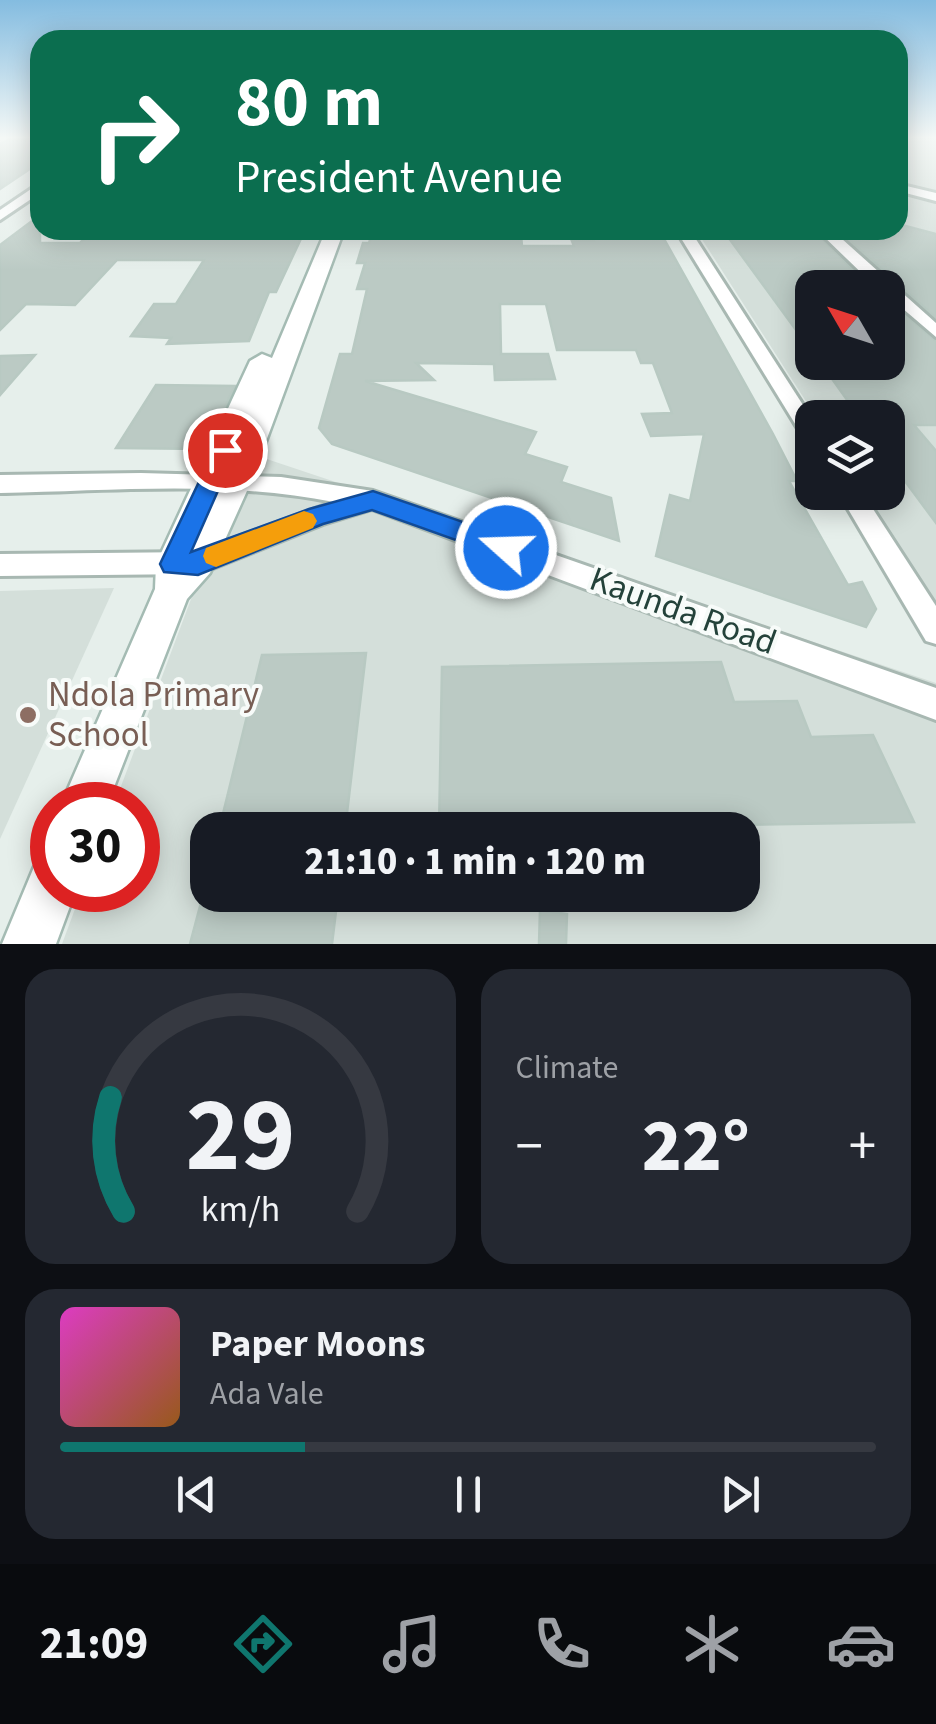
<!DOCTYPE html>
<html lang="en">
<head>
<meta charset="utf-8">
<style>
	:root { --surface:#171b24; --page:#242831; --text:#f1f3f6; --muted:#9ea1a6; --line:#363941; --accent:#0f766e }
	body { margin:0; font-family:"Source Sans 3",sans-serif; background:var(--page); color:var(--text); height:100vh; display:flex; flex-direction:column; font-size:38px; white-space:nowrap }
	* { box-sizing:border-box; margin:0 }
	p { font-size:32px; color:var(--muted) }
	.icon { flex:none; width:55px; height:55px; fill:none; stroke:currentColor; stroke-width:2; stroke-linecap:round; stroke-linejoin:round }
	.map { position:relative; height:944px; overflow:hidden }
	.sheet { display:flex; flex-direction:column; gap:25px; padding:25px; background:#0d0f14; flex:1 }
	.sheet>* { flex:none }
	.banner { position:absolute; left:30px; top:30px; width:878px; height:210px; border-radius:30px; box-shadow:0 5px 25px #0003; background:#0b6e4f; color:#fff; overflow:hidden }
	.needle { width:65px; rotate:309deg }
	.tools { position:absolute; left:795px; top:270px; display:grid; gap:20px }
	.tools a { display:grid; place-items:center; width:110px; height:110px; border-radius:20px; background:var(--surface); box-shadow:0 5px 25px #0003; font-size:50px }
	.speed { position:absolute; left:30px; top:782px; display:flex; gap:20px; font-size:50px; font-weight:700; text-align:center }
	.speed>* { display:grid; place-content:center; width:130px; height:130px; border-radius:50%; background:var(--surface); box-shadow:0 5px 25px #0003; line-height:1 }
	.speed .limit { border:15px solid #d22; background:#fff; color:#111 }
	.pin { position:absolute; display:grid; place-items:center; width:85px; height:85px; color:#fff; margin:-42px; border:5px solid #fff; border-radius:50%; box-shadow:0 2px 10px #0007 }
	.me { position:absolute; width:110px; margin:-55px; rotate:290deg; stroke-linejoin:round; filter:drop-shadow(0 0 8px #0008) }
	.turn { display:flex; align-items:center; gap:35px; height:210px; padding:0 40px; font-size:45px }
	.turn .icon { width:130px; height:130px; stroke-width:2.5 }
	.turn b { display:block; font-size:70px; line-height:85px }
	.big { font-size:75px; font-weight:800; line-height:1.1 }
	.sheet .card { flex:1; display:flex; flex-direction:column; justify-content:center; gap:15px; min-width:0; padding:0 35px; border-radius:30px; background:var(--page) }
	.sheet .dial { align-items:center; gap:0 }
	.dial svg { height:260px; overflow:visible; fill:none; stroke:var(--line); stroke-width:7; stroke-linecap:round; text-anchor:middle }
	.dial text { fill:var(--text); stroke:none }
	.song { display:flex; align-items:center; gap:30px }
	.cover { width:120px; height:120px; border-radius:15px; background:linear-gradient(135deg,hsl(310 70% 55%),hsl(30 70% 35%)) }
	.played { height:10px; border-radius:5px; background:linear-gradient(90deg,var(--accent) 30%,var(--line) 30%) }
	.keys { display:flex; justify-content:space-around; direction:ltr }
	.heat { display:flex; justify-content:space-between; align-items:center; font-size:55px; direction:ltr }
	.sheet .tiles { flex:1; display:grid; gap:25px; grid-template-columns:1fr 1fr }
	.card:last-child { grid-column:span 2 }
	.trip { position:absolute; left:190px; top:812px; width:570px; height:100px; border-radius:30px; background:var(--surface); box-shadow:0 5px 25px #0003; font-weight:800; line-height:100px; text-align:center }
	.dock { display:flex; height:160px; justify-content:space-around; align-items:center; background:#090b0e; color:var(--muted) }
	.dock .icon { width:70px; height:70px }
	.dock .active { color:var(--accent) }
	.dock b { font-size:45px; color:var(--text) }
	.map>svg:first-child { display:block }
</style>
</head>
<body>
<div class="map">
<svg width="936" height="944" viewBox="0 0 936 944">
	<rect width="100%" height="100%" fill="#e6efeb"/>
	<!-- built -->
	<g fill="#d4dfda" fill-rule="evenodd">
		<path d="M 898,138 L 936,138 L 936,605 L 864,493 L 888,492 L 888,418 L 816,417 L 696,230 L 898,230 ZM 812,288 L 888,288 L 888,362 L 812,362 Z"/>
		<path d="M 246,452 L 936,683 L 936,944 L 62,944 L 82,890 L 138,890 L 138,805 L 114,805 ZM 208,830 L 742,830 L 742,895 L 208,895 Z"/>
		<polygon points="114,588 0,839 0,591"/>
	</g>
	<!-- building -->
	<g fill="#bbcac4" stroke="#b8c9c2" stroke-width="2.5">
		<polygon points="12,138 40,138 40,162 0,189 0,144"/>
		<polygon points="40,215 40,243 80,243 91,232 305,230 276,292 269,292 249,341 167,344 171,338 131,336 154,304 176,304 204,260 117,260 75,305 26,304 0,330 0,245"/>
		<polygon points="898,224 936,234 936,318 838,230 898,230"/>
		<polygon points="373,230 505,230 505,235 521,235 522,246 574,246 572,241 594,241 592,235 611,235 609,230 659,230 773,434 797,481 789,481 848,585 862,582 876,609 866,627 656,556 670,495 690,501 704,434 651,436 642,414 672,413 653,363 641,363 636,350 557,350 546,304 500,304 501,354 548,354 555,379 495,380 494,364 416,363 434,380 365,381 536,432 525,454 567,467 561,482 611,498 619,541 332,444 319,428 340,354 352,354 367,289 357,289 365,263 357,263 363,243 369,243"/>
		<polygon points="723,230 813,230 871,288 801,288 812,303 812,352"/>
		<polygon points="888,300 936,341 936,425 914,425 936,451 936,523 888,458 888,418 860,418 820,362 888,362"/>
		<polygon points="35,355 0,395 0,356"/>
		<polygon points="156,385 235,386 205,449 116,448"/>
		<polygon points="366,653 345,830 219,830 262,655"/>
		<polygon points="721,662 734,702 797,701 811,737 873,735 914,822 439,830 442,667"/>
		<polygon points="203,895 338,895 332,944 190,944"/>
		<polygon points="540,910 567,914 566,944 539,944"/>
	</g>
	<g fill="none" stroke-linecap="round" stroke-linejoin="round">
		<defs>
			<g id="minor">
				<polygon points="40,183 40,193 0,220 0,210"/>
				<polygon points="898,184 936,193 936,201 898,191"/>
				<polygon points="676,230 690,230 812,419 812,442 805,440"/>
				<polygon points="817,230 832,230 936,323 936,337 888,296 888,288 877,288"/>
				<path d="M 141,473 L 281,477 L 373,491 L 936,688 L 936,720 L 372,509 L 323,524 L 198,574 L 0,576 L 0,554 L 197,552 L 334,502 C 225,480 110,491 0,493 L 0,475 Z"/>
				<polygon points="838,492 862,492 936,606 936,644 926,641"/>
			</g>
			<g id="secondary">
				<polygon points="326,230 344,230 251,482 210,573 187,599 107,805 61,805 155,589 156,564 250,361 262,354 272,358"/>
				<polygon points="52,860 52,890 76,890 56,944 2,944 34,867"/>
			</g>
		</defs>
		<!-- minor casing -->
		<use href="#minor" stroke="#a8b8b2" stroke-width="6"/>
		<!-- secondary casing -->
		<use href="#secondary" stroke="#a4bbb3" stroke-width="5"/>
		<!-- minor -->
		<use href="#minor" fill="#fff" fill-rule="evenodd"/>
		<!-- secondary -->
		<use href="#secondary" fill="#fff" fill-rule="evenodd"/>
	</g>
	<!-- sky -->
	<linearGradient id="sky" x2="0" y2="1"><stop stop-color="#84bce0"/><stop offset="0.51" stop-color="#f4f8f6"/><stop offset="1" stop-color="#f4f8f6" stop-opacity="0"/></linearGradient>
	<rect width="936" height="270" fill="url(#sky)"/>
	<!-- route -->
	<polygon fill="#1a73e8" stroke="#114b97" stroke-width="2.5" points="225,442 236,450 191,552 309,509 373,491 515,540 518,548 515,555 506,558 372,510 323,524 198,575 164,572 160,564 214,450"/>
	<!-- slow -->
	<polygon fill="#f59e0b" points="304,511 313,514 317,521 313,528 216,567 206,563 203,556 206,548"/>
	<!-- markers -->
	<circle fill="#8d6e63" stroke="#f7fbf9" stroke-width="4" cx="28" cy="715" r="10"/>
	<g text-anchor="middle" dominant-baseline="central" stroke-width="8" stroke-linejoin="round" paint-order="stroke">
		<!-- near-street labels -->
		<g font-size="35" fill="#24423a" stroke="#f7fbf9">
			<text transform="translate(683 611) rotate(20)">Kaunda Road</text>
		</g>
		<!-- near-education labels -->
		<g font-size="35" fill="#785e54" stroke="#f7fbf9" text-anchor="start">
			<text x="48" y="695">Ndola Primary<tspan x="48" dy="40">School</tspan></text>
		</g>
	</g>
</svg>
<div class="tools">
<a><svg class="needle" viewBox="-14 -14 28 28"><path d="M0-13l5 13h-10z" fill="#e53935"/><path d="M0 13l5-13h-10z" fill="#9ea1a6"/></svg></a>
<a><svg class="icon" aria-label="layers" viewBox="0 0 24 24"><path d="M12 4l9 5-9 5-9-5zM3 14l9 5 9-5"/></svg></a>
</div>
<div class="speed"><div class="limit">30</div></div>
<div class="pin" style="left:225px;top:450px;background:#d93025"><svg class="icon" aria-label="arrive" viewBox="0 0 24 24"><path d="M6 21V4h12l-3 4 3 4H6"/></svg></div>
<svg class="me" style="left:506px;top:548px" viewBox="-20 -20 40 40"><circle r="17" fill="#1a73e8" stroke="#fff" stroke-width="3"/><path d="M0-11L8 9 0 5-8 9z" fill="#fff"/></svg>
<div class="trip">21:10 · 1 min · 120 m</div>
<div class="banner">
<div class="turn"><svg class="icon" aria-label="right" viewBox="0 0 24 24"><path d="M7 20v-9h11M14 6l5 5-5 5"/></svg><div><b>80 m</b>President Avenue</div></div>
</div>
</div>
<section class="sheet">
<div class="tiles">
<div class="card dial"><svg viewBox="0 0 100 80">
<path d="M14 69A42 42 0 1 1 86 69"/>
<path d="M14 69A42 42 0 0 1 10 34" stroke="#0f766e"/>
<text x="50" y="56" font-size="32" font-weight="700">29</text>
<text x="50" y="72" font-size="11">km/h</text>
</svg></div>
<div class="card"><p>Climate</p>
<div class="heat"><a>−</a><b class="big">22°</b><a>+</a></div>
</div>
<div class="card">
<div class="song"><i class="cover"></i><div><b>Paper Moons</b><p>Ada Vale</p></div></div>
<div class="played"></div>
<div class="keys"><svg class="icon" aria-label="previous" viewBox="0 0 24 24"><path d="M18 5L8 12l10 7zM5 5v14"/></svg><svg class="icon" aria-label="pause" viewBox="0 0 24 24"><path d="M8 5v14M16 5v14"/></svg><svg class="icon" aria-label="next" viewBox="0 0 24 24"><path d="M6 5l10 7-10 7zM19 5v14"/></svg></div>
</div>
</div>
</section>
<nav class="dock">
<b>21:09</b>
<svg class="icon active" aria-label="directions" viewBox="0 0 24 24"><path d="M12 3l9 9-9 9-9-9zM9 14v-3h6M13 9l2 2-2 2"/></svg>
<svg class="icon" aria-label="music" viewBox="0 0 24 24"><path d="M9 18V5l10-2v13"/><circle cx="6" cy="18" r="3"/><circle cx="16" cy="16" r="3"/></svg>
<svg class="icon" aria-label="phone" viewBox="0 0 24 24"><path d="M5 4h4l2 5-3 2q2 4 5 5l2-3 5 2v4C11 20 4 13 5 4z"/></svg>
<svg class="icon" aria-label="climate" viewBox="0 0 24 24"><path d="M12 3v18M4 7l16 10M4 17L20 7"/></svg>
<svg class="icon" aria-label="car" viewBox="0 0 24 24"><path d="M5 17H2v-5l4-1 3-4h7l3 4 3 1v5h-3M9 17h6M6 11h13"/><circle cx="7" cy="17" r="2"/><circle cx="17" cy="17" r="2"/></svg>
</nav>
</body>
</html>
